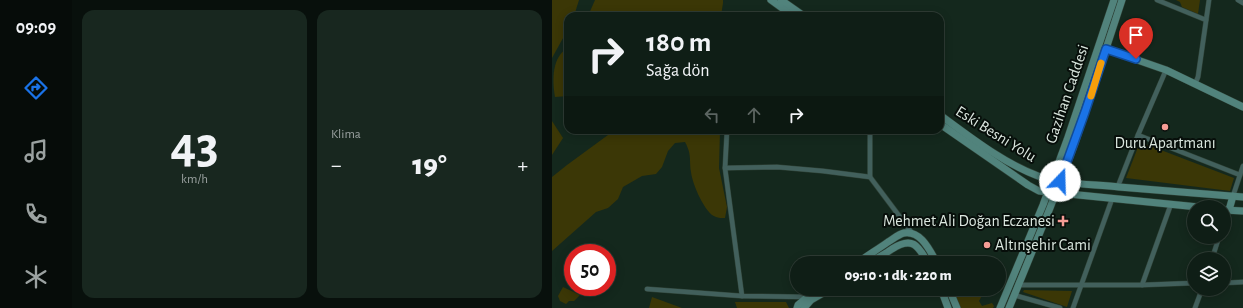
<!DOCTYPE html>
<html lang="tr">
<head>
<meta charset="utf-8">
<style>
	:root { --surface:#0f1e16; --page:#18271f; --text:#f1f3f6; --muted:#9ba2a1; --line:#2f3c35; --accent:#1a73e8 }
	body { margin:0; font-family:"Alegreya Sans",sans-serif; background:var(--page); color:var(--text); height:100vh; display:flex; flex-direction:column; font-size:15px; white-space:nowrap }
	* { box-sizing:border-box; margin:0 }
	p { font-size:13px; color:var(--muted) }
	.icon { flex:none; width:22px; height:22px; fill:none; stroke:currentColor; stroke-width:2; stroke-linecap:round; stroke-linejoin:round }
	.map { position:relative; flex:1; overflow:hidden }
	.drawer { display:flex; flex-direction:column; gap:10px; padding:10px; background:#08100c; width:480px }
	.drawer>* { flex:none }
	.guide { position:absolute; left:12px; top:12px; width:380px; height:122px; border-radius:12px; box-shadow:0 2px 10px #0003,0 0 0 1px var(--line); background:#0f1e16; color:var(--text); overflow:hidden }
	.controls { position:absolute; left:635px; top:200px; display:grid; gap:8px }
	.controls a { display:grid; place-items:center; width:44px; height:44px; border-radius:50%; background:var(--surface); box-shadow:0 2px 10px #0003,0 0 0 1px var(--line); font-size:20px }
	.speed { position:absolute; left:12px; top:244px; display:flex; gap:8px; font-size:20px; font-weight:700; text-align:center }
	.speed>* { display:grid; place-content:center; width:52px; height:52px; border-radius:50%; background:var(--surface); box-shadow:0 2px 10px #0003,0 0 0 1px var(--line); line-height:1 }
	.speed .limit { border:6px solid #d22; background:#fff; color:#111 }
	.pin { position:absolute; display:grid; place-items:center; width:34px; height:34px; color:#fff; margin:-41px -17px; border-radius:50% 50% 50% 0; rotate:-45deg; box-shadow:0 0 4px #0007 }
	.pin .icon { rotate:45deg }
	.me { position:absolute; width:44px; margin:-22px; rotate:21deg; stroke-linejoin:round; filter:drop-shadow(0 0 3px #0008) }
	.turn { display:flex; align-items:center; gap:14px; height:84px; padding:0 16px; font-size:18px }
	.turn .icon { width:52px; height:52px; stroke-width:2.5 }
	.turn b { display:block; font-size:28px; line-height:34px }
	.lanes { display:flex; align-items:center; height:38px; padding:0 16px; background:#0003; justify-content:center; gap:20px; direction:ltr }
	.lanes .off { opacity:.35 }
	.big { font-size:30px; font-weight:800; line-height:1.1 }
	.drawer .widget { flex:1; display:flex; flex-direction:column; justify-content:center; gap:6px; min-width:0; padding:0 14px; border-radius:12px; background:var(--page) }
	.drawer .dial { align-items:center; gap:0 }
	.dial b { font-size:52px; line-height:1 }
	.heat { display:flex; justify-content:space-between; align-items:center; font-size:22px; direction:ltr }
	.drawer .tiles { flex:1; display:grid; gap:10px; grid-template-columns:repeat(2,1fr) }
	.trip { position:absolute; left:238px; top:256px; width:216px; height:40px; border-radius:20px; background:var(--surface); box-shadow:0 2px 10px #0003,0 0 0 1px var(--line); font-weight:800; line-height:40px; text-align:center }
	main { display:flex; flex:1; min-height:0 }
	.tabs { display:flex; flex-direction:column; width:72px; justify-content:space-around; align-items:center; background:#060c09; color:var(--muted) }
	.tabs .icon { width:28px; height:28px }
	.tabs .active { color:var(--accent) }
	.tabs b { font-size:18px; color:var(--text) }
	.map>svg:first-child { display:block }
</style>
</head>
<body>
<main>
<nav class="tabs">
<b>09:09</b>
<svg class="icon active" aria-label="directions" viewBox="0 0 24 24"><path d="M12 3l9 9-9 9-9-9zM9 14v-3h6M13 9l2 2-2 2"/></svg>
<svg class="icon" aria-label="music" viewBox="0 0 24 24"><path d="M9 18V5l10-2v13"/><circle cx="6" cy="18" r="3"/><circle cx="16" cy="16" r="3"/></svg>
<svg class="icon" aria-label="phone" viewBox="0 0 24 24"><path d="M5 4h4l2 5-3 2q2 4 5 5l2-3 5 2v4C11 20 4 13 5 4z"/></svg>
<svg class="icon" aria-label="climate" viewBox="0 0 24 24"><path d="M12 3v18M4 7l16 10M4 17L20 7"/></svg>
</nav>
<section class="drawer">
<div class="tiles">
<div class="widget dial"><b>43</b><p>km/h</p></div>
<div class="widget"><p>Klima</p>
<div class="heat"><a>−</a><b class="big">19°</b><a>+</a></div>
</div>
</div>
</section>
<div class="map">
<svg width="691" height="308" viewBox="0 0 691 308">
	<rect width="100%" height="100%" fill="#14281d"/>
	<!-- green -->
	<g fill="#3b3706">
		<polygon points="0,0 27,0 22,16 16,16 16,29 0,58"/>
		<polygon points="43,0 171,0 171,3 169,16 36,16"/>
		<polygon points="624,0 648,0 646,14 630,7 628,2"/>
		<path d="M 16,48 L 16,96 L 3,97 C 0,80 0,56 16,48 Z"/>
		<polygon points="0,121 11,138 0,155"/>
		<path d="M 59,130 L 168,130 L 167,168 L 175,207 L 173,218 C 170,218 166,218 164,217 C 153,214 140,183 139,172 C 137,159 140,155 133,142 L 123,143 L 116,151 L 110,167 L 104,174 L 90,176 L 71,187 L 66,199 L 56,208 L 44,212 L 0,251 L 0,177 L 15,165 L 56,135 Z"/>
		<polygon points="588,142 682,178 678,191 574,178"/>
		<polygon points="11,287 28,295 22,301 17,301 14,304 8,301 6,296"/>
		<polygon points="400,289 430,289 432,292 427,301 430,306 440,303 442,306 441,308 408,308"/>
		<polygon points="472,290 520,291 515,307 471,292"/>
		<polygon points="100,297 130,308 97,308"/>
		<polygon points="183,302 234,302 237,308 185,308"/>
	</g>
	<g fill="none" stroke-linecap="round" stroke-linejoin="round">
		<defs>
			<g id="street">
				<polyline points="605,0 654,20"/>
				<polyline points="686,0 691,3"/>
				<polyline points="643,84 646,77 657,0"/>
				<polyline points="175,130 173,168 190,296"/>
				<polyline points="586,135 688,175"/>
				<polyline points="173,168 225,167 271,171 318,177 360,233"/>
				<polyline points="318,177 318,130"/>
				<polyline points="566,186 586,135 614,70"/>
				<polyline points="681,196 691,166"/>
				<polyline points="672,224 677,210"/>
				<polyline points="660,259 667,237"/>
				<polyline points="672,283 691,282"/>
				<polyline points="466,285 590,285 642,283"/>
				<polyline points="590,285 619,204"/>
				<polyline points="95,289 190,296 255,297"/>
				<polyline points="462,295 508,308"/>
				<polyline points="521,308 560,199"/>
				<polyline points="643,308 650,289"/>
			</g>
			<g id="secondary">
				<polyline points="219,0 241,16"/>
				<polyline points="229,0 252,16"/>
				<polyline points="554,49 614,70 691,107"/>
				<path d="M 388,115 C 418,137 451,163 486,176 C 510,185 542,184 567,187 C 608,190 650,194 691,197"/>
				<polyline points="388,124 476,185 487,191 646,207"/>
				<polyline points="672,210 691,211"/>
				<polyline points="677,210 681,196"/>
				<path d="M 305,263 C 315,256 326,249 336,242 C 341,239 347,234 352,233 C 369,230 378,251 385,263"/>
				<path d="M 318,263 C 325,258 333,254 340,249 C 360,236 366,245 376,263"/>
				<polyline points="389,289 396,308"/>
				<polyline points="397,289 405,308"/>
				<polyline points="245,308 246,305 265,289"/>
				<polyline points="252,308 259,300 278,289"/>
				<polyline points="448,308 491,205 515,140 562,0"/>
				<polyline points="457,308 498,208 523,143 570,0"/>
			</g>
		</defs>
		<!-- street casing -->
		<use href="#street" stroke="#304338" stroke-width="5.5"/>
		<!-- secondary casing -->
		<use href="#secondary" stroke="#304338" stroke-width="8"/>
		<!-- street -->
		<use href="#street" stroke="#42605c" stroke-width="4.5"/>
		<!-- secondary -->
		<use href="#secondary" stroke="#51837c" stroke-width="7"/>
	</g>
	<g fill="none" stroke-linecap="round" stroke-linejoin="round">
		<defs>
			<polyline id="route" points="508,181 533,112 554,49 584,59"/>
		</defs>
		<!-- route casing -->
		<use href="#route" stroke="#114b97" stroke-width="10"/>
		<!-- route -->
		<use href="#route" stroke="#1a73e8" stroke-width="7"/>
		<!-- slow -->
		<polyline stroke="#f59e0b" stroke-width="7" points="539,96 549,63"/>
	</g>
	<!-- markers -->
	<g fill="#f59c95" stroke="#070e0a" stroke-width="1.5">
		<circle cx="613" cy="127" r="4"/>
		<path d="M509 215h4v4h4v4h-4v4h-4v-4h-4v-4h4z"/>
		<circle cx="435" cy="245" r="4"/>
	</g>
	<g text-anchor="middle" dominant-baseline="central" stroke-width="4" stroke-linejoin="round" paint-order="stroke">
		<!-- street labels -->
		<g font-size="16" fill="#dbe7df" stroke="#070e0a">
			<text transform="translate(515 94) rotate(-71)">Gazihan Caddesi</text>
			<text transform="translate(444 134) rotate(32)">Eski Besni Yolu</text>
		</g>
		<!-- poi labels -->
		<g font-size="16" fill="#dbe7df" stroke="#070e0a">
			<text x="613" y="143">Duru Apartmanı</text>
			<text x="503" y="221" text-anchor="end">Mehmet Ali Doğan Eczanesi</text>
			<text x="443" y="245" text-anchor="start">Altınşehir Cami</text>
		</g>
	</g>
</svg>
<div class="controls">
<a><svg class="icon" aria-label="search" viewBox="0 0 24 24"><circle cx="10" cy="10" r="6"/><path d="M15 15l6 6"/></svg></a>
<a><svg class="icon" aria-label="layers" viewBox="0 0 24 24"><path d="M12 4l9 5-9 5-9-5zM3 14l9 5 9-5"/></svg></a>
</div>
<div class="speed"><div class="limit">50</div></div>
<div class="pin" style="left:584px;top:59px;background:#d93025"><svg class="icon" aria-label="arrive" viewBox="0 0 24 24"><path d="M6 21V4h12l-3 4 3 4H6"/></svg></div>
<svg class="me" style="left:508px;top:181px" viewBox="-20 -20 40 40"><circle r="19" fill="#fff"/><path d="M0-13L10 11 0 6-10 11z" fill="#1a73e8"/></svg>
<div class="trip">09:10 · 1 dk · 220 m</div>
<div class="guide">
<div class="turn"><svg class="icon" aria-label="right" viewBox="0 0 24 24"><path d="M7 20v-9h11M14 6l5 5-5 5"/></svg><div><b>180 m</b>Sağa dön</div></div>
<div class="lanes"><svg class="icon off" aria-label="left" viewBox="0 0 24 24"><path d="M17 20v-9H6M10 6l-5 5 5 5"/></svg><svg class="icon off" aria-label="ahead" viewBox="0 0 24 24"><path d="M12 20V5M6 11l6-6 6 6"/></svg><svg class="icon" aria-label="right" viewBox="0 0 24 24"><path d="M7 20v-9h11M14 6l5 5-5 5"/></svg></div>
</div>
</div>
</main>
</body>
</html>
